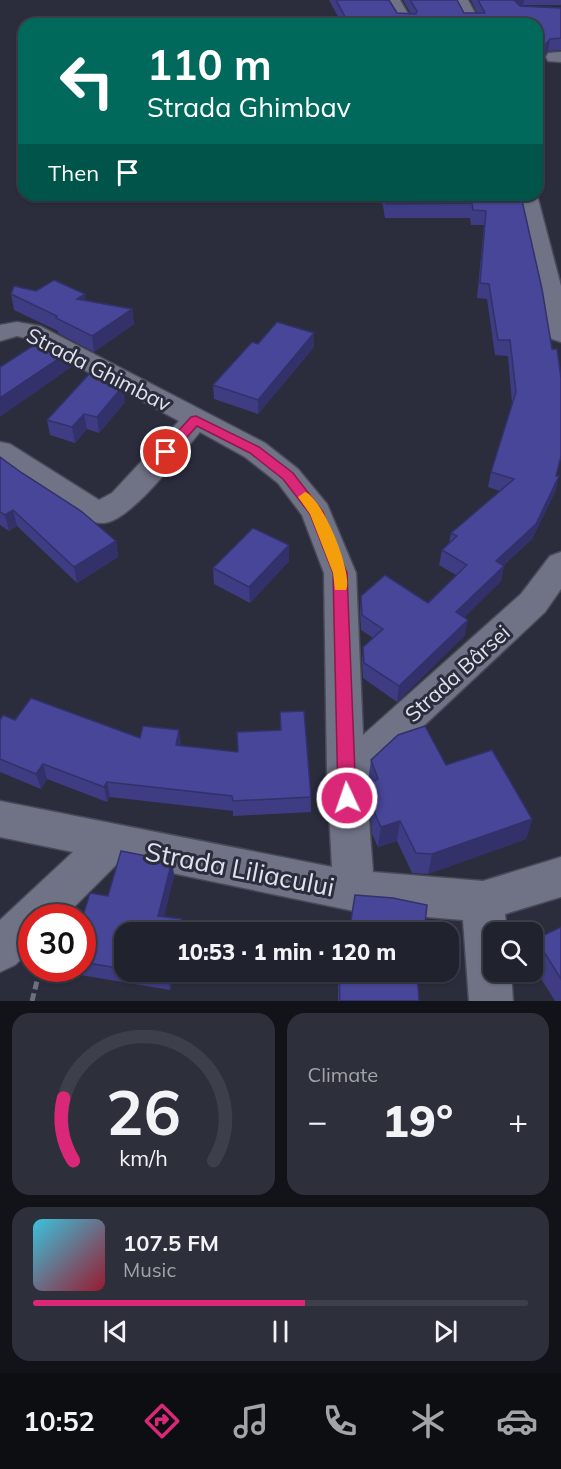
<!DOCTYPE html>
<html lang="en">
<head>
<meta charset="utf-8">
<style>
	:root { --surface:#20222e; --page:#2d2f3a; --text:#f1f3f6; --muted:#a2a4aa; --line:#3d3f4a; --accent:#db2777 }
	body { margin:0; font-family:Mulish,sans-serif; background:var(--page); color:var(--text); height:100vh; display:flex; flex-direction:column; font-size:22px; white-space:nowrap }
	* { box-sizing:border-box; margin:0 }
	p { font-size:20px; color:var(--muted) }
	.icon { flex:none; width:33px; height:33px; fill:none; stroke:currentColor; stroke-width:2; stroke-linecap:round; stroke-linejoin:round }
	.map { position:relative; height:1001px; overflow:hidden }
	.drawer { display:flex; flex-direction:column; gap:12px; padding:12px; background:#121319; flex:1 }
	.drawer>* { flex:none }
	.guide { position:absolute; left:18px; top:18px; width:525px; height:183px; border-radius:18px; box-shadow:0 2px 4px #0004,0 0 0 2px var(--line); background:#00695c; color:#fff; overflow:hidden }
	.tools { position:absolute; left:483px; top:922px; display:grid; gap:12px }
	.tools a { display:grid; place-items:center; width:60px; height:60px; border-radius:12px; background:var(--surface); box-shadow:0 2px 4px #0004,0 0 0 2px var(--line); font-size:30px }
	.speed { position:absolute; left:18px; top:904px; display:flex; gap:12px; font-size:30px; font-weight:700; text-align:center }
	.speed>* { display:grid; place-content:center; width:78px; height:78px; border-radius:50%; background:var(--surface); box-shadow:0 2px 4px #0004,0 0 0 2px var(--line); line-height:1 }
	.speed .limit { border:9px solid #d22; background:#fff; color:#111 }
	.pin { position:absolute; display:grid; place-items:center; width:51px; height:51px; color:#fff; margin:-26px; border:3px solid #fff; border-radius:50%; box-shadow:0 2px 6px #0007 }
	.me { position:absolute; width:66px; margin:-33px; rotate:357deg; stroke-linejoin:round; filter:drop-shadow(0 0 4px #0008) }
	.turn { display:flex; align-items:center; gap:21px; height:126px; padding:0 30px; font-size:27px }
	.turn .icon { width:78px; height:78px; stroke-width:2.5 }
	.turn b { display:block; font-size:42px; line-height:51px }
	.then { display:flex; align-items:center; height:57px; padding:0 30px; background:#0003; gap:12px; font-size:22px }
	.big { font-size:45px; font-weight:800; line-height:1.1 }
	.drawer .card { flex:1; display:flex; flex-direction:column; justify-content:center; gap:9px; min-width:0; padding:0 21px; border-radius:18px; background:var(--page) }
	.drawer .dial { align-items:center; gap:0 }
	.dial svg { height:156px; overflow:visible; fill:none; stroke:var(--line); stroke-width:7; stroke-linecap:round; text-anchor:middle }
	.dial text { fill:var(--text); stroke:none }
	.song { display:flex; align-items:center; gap:18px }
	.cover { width:72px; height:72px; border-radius:9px; background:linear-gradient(135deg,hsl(190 70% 55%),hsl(350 70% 35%)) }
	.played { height:6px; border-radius:3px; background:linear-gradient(90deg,var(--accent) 55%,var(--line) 55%) }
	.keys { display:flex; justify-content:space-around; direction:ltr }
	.heat { display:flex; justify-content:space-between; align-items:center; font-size:33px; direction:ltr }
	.drawer .tiles { flex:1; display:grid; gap:12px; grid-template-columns:1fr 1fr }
	.card:last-child { grid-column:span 2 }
	.trip { position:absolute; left:114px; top:922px; width:345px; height:60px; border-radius:18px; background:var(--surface); box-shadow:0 2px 4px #0004,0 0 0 2px var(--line); font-weight:800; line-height:60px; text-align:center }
	.tab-bar { display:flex; height:96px; justify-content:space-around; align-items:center; background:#0d0e12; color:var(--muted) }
	.tab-bar .icon { width:42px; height:42px }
	.tab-bar .on { color:var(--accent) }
	.tab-bar b { font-size:27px; color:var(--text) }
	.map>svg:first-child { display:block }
</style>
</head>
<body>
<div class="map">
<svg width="561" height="1001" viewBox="0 0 561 1001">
	<rect width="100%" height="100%" fill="#2b2d3d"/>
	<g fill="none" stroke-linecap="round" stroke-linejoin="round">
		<defs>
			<g id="street">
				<polygon points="384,0 400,0 414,24 398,24"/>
				<polygon points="452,0 468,0 481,24 465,24"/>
				<polygon points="561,52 561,62 548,61 546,57 548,53"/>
				<polygon points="517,195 537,195 561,286 561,342 552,339 548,334"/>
				<path d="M 17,322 L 40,326 L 265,443 L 298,469 L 327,504 L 356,573 L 363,735 L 521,594 L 550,556 L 561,552 L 561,589 L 545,612 L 366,780 L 373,872 L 483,881 L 561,857 L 561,897 L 505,914 L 507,933 L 494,933 L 494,972 L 511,972 L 513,1001 L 469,1001 L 463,920 L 354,911 L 119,862 L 63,918 L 32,918 L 32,949 L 15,965 L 0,972 L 0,920 L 73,852 L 0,837 L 0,801 L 332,867 L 327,774 L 324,573 L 302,515 L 278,483 L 245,457 L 200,432 C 181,454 131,521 104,523 C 74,524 25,481 0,464 L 0,442 L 10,444 L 99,500 L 112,493 L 179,421 L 25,338 L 17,336 L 0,341 L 0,325 Z"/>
			</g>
		</defs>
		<!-- street casing -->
		<use href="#street" stroke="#494a58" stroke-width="3"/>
		<!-- path -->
		<polyline stroke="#6d6f7e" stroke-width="5" stroke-dasharray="8 4" stroke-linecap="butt" points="32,1001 40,969"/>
		<!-- street -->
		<use href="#street" fill="#707286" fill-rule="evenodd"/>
	</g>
	<!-- wall -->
	<g fill="#3e3c83">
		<polygon points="329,0 389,0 397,13 411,14 403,0 457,0 464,13 477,13 471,0 561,0 561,5 523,5 522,6 561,8 561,50 548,51 544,56 537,57 537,24 342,24"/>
		<polygon points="381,195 516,195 556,476 559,476 555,492 532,539 504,565 501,581 464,617 465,635 397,702 363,678 362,662 363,647 373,638 361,630 360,612 361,596 428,603 456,575 439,565 442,550 449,543 451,533 500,491 488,487 491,472 512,403 508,356 495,355 487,299 477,298 484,225 471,225 470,218 385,218"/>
		<polygon points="11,294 86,300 132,309 134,324 94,352 58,333 58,331 14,310"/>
		<polygon points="314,347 258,414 214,399 213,385"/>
		<polygon points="125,402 99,433 87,429 75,443 50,435 47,420"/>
		<polygon points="0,457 116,541 118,557 77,583 17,526 9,531 0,525"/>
		<polygon points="289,561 250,603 214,584 213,568"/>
		<polygon points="280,712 311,797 311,812 233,816 233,811 110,797 107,802 47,779 41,789 0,772 0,720 15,720 140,738 181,746 238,752 280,730"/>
		<polygon points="371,760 446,765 532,819 526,839 428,874 412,873 397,841 378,847 372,834 370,802 371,789 368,781"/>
		<polygon points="172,861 174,876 164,916 182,919 184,933 124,933 124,972 175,972 170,990 74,974 73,969 82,969 82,919 108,896"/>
		<polygon points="561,927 561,1001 555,1001 532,964 532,947 536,939"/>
		<polygon points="338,972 417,972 419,1001 338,1001"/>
	</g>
	<!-- shaded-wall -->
	<g fill="#32316a">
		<polygon points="515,0 524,0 523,5 513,12"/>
		<polygon points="550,39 548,51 544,56 546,44"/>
		<polygon points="85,294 87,309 77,299"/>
		<polygon points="132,309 134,324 94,352 92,336"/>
		<polygon points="314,333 314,347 258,414 258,400"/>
		<polygon points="70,351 73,366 0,417 0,398"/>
		<polygon points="123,386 125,402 99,433 97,417"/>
		<polygon points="84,414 87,429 75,443 72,427"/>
		<polygon points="559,476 555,492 532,539 492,576 496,561"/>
		<polygon points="13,510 17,526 9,531 5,515"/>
		<polygon points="116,541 118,557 77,583 74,567"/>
		<polygon points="289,545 289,561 250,603 249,587"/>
		<polygon points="504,566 501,581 454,628 456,612"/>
		<polygon points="468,620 465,635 397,702 399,686"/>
		<polygon points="179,730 181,745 178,761 176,745"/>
		<polygon points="43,764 47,779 41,789 36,774"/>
		<polygon points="107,782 110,797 107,802 104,787"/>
		<polygon points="532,819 526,839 428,874 432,854"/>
		<polygon points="400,821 397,841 378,847 381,827"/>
		<polygon points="172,861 174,876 161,929 158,916"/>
		<polygon points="182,919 184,933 179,933"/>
		<polygon points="169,972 175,972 170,990 168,977"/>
	</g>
	<!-- building -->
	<g fill="#484698" stroke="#32316a" stroke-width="1.5">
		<polygon points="336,0 389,0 397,13 416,14 417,11 410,0 457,0 464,13 485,13 478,0 515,0 514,0 520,6 561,8 561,38 550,39 546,44 537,44 537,24 349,24"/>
		<polygon points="384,195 516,195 516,196 521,196 542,289 552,349 557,349 561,378 561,456 556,476 559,476 536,524 496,561 504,566 456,612 468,620 399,686 364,663 363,647 383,629 362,615 361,596 385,575 428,603 467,565 442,550 457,536 451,533 514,479 491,472 516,392 510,340 498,340 489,284 480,283 486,211 473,210 472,203 386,204"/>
		<polygon points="54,280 85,294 77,299 132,309 92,336 56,318 57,316 11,294 14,286 36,291"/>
		<polygon points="277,322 314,333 258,400 213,385 252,342 258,344"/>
		<polygon points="45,338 70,351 0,398 0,367"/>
		<polygon points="92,371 123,386 97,417 84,414 72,427 47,420"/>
		<polygon points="0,457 22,473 81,511 116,541 74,567 13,510 5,515 0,512"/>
		<polygon points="253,528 289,545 249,587 213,568"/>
		<polygon points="31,698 140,738 143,726 179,730 176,745 238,752 237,732 281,730 280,712 304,711 311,797 233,801 232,796 107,782 104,787 43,764 36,774 0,759 0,720 3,715 15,720"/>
		<polygon points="425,726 446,765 492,750 532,819 432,854 416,853 400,821 381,827 375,814 372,782 378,779 371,760 398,735"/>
		<polygon points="121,851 172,861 158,916 182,919 179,933 124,933 124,969 82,962 82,919 90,893 108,896"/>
		<polygon points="355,895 393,898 427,905 424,933 349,933"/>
		<polygon points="561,927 561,979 536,939"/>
		<polygon points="139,972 169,972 168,977"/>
		<polygon points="339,972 417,972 419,1001 340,1001"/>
	</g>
	<!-- route -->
	<polygon fill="#db2777" stroke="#8e194d" stroke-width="1.5" points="196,416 259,447 293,473 323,512 347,573 356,798 353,803 347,806 341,803 338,798 333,573 310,514 283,479 250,453 197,426 171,455 162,455 160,452 162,449 191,417"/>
	<!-- slow -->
	<path fill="#f59e0b" d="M 305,492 C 322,497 354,574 346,590 L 335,590 L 333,573 L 310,514 L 298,497 Z"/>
	<g text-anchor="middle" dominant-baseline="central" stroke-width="6" stroke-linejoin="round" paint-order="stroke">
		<!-- street labels -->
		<g font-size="21" fill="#e0e2ed" stroke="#2b2d3d">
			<text transform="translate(99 369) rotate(27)">Strada Ghimbav</text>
			<text transform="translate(457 673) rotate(-42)">Strada Bârsei</text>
		</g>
		<!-- near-street labels -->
		<g font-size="26" fill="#e0e2ed" stroke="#2b2d3d">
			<text transform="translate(240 869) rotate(11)">Strada Liliacului</text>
		</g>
	</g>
</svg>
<div class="tools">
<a><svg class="icon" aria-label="search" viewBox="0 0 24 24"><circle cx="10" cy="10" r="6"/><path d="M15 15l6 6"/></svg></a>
</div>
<div class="speed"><div class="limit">30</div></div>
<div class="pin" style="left:166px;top:452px;background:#d93025"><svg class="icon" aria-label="arrive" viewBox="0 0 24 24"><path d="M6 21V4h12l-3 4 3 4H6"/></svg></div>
<svg class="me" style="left:347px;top:798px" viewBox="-20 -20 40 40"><circle r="17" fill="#db2777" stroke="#fff" stroke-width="3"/><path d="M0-11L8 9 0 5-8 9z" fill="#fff"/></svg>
<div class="trip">10:53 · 1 min · 120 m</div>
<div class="guide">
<div class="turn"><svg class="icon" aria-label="left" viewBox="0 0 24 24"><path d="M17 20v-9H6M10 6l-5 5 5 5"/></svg><div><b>110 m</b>Strada Ghimbav</div></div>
<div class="then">Then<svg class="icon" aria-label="arrive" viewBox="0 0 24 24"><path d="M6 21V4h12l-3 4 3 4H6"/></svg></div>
</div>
</div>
<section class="drawer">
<div class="tiles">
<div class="card dial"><svg viewBox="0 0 100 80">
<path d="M14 69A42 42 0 1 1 86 69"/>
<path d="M14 69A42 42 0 0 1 9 37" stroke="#db2777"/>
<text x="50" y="56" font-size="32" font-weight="700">26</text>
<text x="50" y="72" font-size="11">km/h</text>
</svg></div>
<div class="card"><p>Climate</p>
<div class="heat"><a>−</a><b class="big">19°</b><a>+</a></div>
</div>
<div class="card">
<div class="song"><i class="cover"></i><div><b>107.5 FM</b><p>Music</p></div></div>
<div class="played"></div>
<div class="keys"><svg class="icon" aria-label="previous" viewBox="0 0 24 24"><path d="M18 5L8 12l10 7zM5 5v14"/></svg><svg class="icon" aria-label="pause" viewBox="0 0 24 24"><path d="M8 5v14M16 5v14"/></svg><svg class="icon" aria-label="next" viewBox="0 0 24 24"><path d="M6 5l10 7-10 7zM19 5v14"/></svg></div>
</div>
</div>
</section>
<nav class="tab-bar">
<b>10:52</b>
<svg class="icon on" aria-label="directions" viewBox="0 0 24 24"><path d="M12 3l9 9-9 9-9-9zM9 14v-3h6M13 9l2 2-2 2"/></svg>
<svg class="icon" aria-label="music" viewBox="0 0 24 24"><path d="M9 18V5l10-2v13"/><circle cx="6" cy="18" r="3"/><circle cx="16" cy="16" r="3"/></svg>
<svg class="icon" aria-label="phone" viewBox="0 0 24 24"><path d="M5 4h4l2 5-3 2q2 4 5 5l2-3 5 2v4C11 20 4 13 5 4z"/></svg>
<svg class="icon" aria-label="climate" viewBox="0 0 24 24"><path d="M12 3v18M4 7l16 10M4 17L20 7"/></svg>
<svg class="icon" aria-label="car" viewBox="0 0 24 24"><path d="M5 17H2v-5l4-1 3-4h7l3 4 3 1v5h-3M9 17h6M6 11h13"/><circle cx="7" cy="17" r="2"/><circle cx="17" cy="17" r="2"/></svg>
</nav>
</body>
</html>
